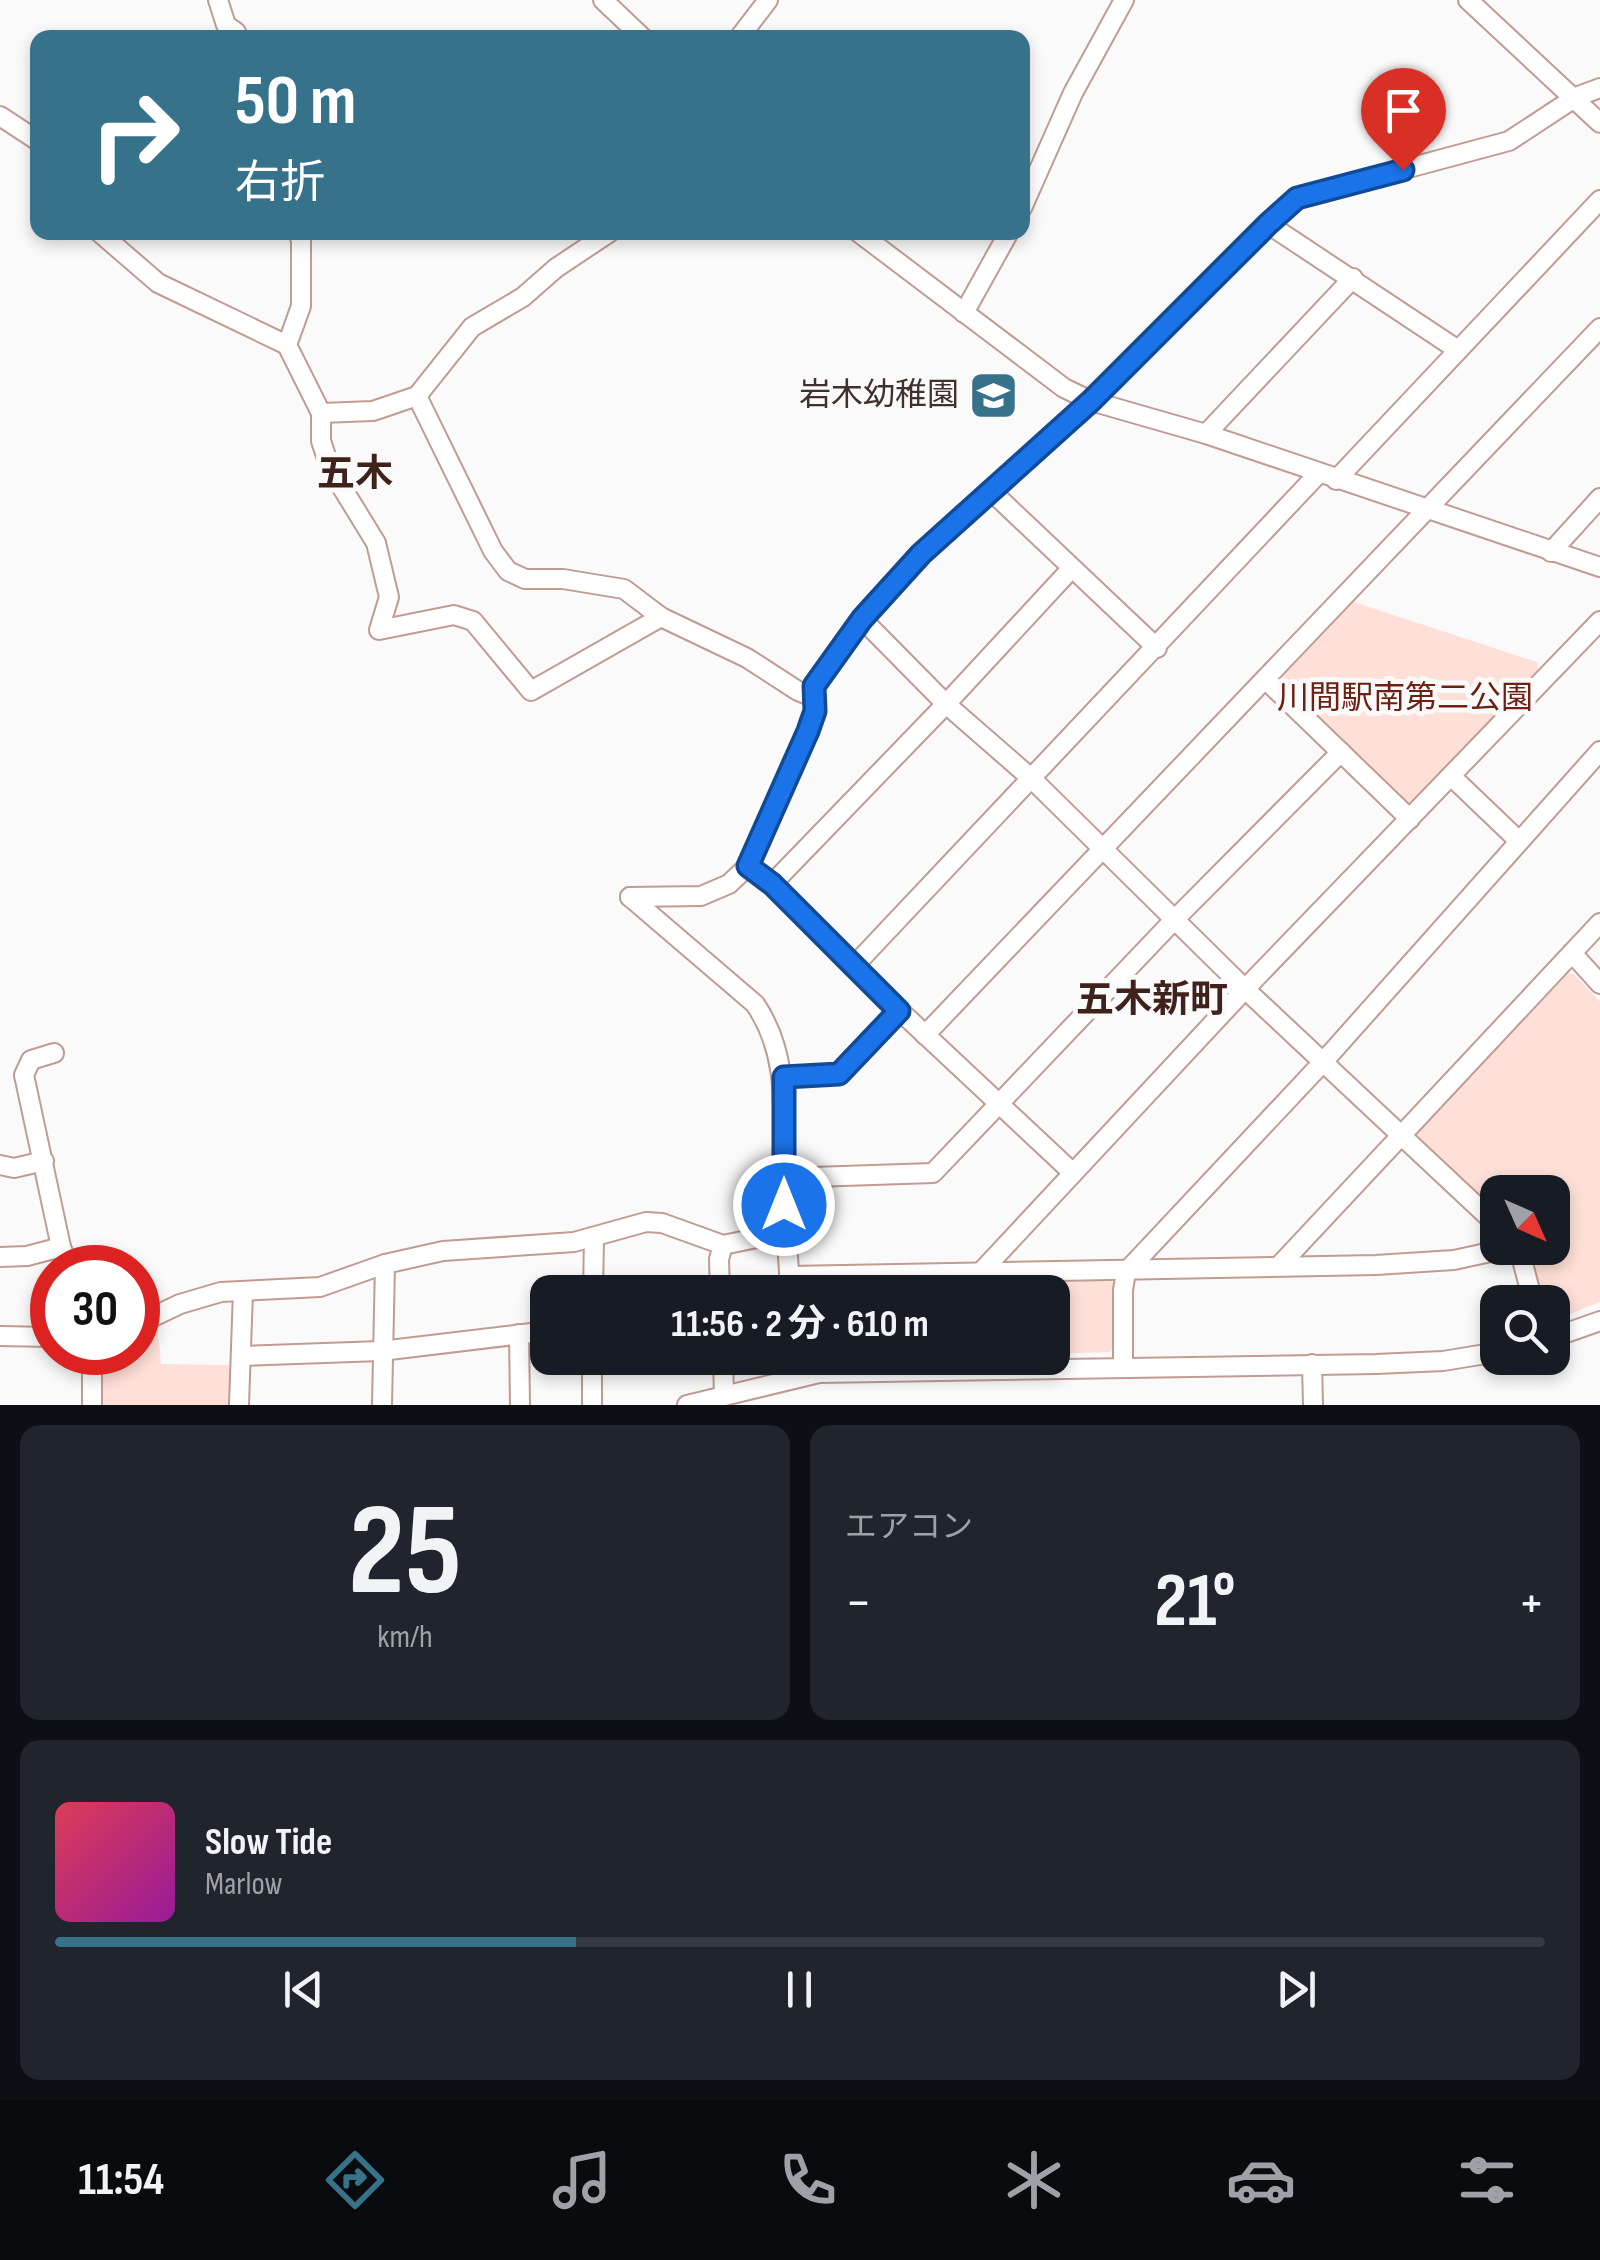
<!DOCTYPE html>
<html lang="ja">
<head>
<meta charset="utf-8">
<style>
	:root { --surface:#171b24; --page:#20242c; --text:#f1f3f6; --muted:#9ea1a6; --line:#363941; --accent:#367289 }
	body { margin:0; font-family:"Sofia Sans Condensed","Noto Sans JP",sans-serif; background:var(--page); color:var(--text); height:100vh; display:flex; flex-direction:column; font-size:38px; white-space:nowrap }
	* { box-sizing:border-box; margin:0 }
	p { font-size:32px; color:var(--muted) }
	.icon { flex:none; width:55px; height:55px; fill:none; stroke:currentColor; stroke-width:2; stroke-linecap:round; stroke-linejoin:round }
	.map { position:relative; height:1405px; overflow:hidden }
	.panel { display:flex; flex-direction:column; gap:20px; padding:20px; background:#0d0f14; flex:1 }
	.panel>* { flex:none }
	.guide { position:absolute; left:30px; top:30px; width:1000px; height:210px; border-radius:20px; box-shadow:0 5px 15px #0003; background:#367289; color:#fff; overflow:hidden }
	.needle { width:65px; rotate:135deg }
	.tools { position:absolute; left:1480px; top:1175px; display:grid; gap:20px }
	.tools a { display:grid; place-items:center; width:90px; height:90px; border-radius:20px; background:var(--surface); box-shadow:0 5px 15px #0003; font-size:50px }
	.speed { position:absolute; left:30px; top:1245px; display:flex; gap:20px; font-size:50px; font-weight:700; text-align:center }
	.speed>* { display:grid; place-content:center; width:130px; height:130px; border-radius:50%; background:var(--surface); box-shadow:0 5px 15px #0003; line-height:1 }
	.speed .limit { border:15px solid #d22; background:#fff; color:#111 }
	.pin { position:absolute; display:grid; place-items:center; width:85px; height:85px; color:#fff; margin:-102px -42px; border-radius:50% 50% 50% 0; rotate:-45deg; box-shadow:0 0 10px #0007 }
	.pin .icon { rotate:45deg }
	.me { position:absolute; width:110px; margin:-55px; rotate:0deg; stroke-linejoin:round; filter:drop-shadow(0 0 8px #0008) }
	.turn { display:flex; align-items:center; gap:35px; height:210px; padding:0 40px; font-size:45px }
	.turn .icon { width:130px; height:130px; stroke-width:2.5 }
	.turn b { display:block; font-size:70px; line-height:85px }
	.big { font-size:75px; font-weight:700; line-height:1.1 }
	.panel .widget { flex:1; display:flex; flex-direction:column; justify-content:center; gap:15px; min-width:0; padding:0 35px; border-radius:20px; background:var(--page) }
	.panel .dial { align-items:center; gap:0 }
	.dial b { font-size:130px; line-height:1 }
	.song { display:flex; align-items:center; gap:30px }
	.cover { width:120px; height:120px; border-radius:15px; background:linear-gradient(135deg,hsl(350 70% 55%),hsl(300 70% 35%)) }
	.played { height:10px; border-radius:5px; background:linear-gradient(90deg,var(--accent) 35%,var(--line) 35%) }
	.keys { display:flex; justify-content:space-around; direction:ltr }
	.heat { display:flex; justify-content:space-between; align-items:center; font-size:55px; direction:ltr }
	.panel .tiles { flex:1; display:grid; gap:20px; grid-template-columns:1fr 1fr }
	.widget:last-child { grid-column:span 2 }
	.trip { position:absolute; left:530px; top:1275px; width:540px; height:100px; border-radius:20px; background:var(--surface); box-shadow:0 5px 15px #0003; font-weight:700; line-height:100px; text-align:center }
	.menu { display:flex; height:160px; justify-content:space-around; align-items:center; background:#090b0e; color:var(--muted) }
	.menu .icon { width:70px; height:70px }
	.menu .active { color:var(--accent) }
	.menu b { font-size:45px; color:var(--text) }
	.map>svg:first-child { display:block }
</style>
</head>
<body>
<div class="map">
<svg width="1600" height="1405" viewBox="0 0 1600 1405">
	<rect width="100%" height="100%" fill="#fafafa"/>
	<!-- green -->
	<g fill="#fee0d8">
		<polygon points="1351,601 1537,662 1539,674 1411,810 1276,679"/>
		<polygon points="1565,973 1574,974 1600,1002 1600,1302 1553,1321 1552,1302 1540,1302 1523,1248 1552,1248 1552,1192 1498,1192 1497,1217 1418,1143 1417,1130"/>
		<polygon points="1107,1278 1115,1284 1116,1343 1110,1352 1053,1354 1052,1292 1029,1292 1029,1279"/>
		<polygon points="157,1324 161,1364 230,1365 230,1405 100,1405 100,1353 138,1352 138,1333"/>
	</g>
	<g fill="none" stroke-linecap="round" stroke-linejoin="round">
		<defs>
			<g id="minor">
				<polyline points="218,0 226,25 236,32 238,38"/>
				<polyline points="603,0 643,38"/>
				<polyline points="1468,0 1600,123"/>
				<polyline points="739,38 768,0"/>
				<polyline points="0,116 38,141"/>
				<polyline points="1022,208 1073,93 1124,0"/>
				<polyline points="1268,224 1458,350"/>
				<polyline points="99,232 158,283 287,345 321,413 321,441 330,468 376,543 389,597 379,630 454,615 473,621 531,691 661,617"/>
				<polyline points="858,232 1064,388 1091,401 1206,434 1600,567"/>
				<polyline points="964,313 1009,232"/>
				<polyline points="287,345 301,306 301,241 298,232"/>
				<polyline points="417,396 493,551 508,571 525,579 563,579 624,589 661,617 747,658 798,691 813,697"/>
				<polyline points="321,413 373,411 417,396 472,327 523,297 556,268 610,232"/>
				<polyline points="1206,434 1353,278"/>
				<polyline points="1336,480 1600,200"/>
				<polyline points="990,490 1157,648"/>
				<polyline points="1551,552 1600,498"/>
				<polyline points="862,619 946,704 1032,779 1245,989 1498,1226"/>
				<polyline points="1265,679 1410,819"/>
				<polyline points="1452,777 1519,841"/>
				<polyline points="748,866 772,884 853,967 1073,1173"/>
				<polyline points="772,884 946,704 1071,569"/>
				<polyline points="630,897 701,896 729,884 748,866 808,731 815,711 814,686 862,619 921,554 1091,401 1297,198 1509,141 1576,97 1600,88"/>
				<path d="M 630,897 L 755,1004 C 793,1060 781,1121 783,1184 C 784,1220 789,1256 790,1292"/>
				<polyline points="1572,953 1600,984"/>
				<polyline points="853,967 1318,474"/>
				<polyline points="925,1035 1600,328"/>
				<polyline points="54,1053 31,1060 24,1075 61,1247 69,1268"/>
				<polyline points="784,1077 839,1074 899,1011"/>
				<polyline points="0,1165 14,1168 44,1161"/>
				<polyline points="783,1178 933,1173 1174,920 1341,752"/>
				<polyline points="1519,1248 1533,1302"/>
				<polyline points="0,1257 27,1256 61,1247"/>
				<polyline points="1279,1266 1600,923"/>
				<polyline points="981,1272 1245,989 1600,621"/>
				<polyline points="789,1276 1376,1265 1454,1260 1509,1248"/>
				<polyline points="593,1292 594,1238"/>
				<polyline points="720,1292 719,1259 723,1245"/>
				<polyline points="138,1324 180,1304 221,1292 320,1287 385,1264 443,1251 574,1242 646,1222 662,1223 723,1245 785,1232"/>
				<polyline points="519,1334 520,1405"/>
				<polyline points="0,1336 52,1337"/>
				<polyline points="1552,1338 1600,1321"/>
				<polyline points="241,1356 381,1351 548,1331"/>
				<polyline points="723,1358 724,1396"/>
				<polyline points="791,1358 792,1378"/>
				<polyline points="1312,1364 1313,1405"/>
				<polyline points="1123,1368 1123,1290 1126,1272 1324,1061 1600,751"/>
				<polyline points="92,1405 92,1352"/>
				<polyline points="239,1405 243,1291"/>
				<polyline points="382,1405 385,1264"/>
				<polyline points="592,1405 592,1358"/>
				<polyline points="687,1405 819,1373 1376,1364 1443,1361 1498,1352"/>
			</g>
		</defs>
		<!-- minor casing -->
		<use href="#minor" stroke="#c09c93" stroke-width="22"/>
		<!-- minor -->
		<use href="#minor" stroke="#fff" stroke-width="18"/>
	</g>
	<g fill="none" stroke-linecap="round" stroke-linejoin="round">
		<defs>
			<polyline id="route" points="784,1205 784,1077 839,1074 899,1011 772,884 748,866 808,731 815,711 814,686 862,619 921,554 1091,401 1268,224 1297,198 1403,170"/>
		</defs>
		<!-- route casing -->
		<use href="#route" stroke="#114b97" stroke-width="25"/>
		<!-- route -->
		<use href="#route" stroke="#1a73e8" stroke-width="18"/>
	</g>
	<!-- icons -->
	<defs>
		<symbol id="school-square" viewBox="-11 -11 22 22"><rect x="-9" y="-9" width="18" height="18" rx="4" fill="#367289" stroke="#fafafa"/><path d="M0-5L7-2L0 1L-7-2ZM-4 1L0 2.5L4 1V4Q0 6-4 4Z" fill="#fff"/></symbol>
	</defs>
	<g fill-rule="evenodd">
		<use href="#school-square" x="966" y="368" width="55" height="55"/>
	</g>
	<g text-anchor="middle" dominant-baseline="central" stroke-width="10" stroke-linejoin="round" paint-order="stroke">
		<!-- poi labels -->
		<g font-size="32" fill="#40312d" stroke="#fafafa" text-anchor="end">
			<text x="959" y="395">岩木幼稚園</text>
		</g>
		<!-- park labels -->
		<g font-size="32" fill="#6c2112" stroke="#fafafa">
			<text x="1405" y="698">川間駅南第二公園</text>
		</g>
		<!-- quarter labels -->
		<g font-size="38" font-weight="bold" fill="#3e221b" stroke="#fafafa">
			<text x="355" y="474">五木</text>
			<text x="1152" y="1000">五木新町</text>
		</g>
	</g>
</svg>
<div class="tools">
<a><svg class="needle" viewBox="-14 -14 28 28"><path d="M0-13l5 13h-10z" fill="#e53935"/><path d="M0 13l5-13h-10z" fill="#9ea1a6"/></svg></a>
<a><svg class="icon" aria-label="search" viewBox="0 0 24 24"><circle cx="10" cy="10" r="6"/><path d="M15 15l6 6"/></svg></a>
</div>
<div class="speed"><div class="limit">30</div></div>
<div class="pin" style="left:1403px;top:170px;background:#d93025"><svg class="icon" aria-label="arrive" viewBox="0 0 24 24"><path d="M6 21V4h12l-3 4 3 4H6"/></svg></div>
<svg class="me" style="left:784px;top:1205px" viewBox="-20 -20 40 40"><circle r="17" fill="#1a73e8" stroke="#fff" stroke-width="3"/><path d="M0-11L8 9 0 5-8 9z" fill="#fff"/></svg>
<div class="trip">11:56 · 2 分 · 610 m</div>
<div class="guide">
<div class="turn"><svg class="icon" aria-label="right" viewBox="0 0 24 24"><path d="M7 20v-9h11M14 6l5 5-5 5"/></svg><div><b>50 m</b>右折</div></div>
</div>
</div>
<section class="panel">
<div class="tiles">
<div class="widget dial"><b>25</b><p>km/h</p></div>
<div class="widget"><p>エアコン</p>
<div class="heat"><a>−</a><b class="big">21°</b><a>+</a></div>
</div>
<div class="widget">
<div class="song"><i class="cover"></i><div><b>Slow Tide</b><p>Marlow</p></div></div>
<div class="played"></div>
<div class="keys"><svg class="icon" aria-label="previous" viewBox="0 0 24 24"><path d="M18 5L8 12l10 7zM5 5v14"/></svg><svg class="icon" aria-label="pause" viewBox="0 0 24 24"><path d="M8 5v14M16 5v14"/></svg><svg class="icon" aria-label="next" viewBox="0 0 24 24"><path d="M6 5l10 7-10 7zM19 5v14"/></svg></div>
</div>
</div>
</section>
<nav class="menu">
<b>11:54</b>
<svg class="icon active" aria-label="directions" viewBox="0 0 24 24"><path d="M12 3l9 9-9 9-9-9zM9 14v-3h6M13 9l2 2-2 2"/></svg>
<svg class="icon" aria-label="music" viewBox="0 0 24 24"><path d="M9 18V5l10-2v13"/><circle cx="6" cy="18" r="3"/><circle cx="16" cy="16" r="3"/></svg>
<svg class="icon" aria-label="phone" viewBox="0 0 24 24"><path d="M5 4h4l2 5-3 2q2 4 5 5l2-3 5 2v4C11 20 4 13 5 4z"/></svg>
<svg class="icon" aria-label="climate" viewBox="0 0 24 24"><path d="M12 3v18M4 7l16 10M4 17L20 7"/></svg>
<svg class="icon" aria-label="car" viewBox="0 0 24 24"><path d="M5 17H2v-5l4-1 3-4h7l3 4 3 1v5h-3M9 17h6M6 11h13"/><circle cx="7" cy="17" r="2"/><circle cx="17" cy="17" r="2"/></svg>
<svg class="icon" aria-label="filters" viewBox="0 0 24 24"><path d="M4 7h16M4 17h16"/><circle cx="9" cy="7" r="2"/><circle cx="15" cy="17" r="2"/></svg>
</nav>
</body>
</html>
